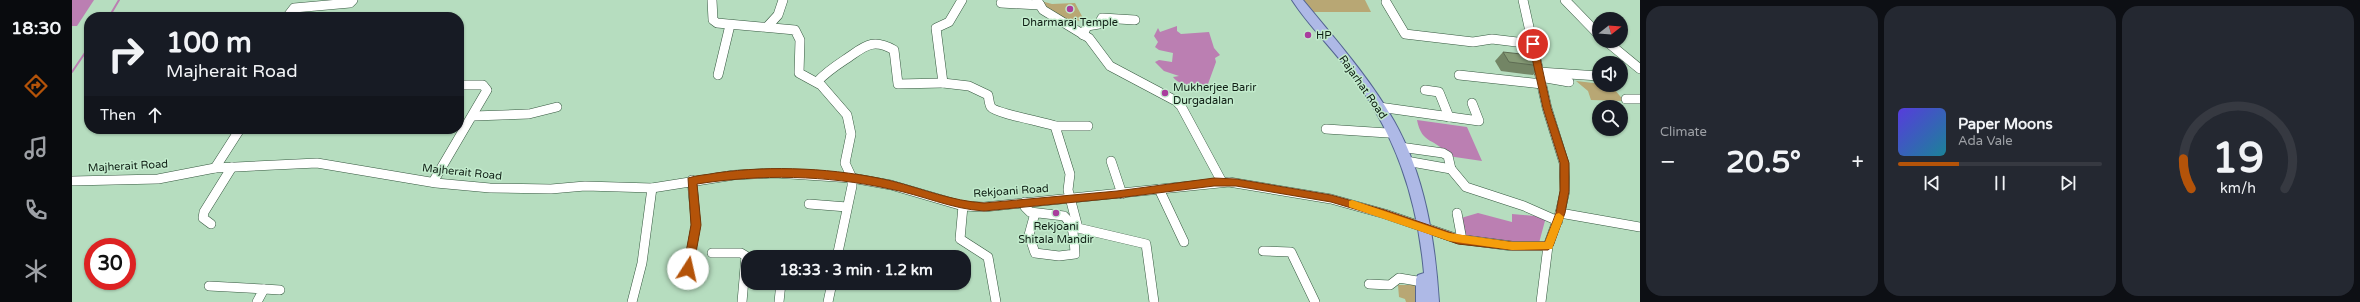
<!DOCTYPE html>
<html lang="en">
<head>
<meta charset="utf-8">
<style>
	:root { --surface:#171b24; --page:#242831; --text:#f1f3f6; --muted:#9ea1a6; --line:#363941; --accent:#b45309 }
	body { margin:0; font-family:"Varela Round",sans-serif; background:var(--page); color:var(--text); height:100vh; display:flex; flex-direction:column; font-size:15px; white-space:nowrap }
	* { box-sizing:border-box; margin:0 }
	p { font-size:13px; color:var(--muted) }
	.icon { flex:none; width:22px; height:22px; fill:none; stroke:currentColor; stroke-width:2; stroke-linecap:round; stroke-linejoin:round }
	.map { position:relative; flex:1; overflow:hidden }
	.panel { display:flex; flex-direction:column; gap:6px; padding:6px; background:#0d0f14; width:720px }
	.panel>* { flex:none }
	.hud { position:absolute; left:12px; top:12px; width:380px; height:122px; border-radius:16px; box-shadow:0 1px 3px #0004; background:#171b24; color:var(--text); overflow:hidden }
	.needle { width:26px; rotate:73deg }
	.tools { position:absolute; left:1520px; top:12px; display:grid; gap:8px }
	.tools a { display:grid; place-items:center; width:36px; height:36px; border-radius:50%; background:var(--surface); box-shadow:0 1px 3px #0004; font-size:20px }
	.speed { position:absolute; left:12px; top:238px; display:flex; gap:8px; font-size:20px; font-weight:700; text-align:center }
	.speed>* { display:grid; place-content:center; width:52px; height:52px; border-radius:50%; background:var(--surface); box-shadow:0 1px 3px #0004; line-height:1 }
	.speed .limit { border:6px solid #d22; background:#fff; color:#111 }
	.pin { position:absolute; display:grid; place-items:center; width:34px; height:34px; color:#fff; margin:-17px; border:2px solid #fff; border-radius:50%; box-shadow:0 1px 4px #0007 }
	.me { position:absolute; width:44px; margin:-22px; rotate:10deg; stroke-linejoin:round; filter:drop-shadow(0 0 3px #0008) }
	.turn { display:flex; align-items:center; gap:14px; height:84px; padding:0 16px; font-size:18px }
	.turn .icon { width:52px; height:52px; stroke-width:2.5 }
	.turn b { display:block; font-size:28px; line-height:34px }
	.then { display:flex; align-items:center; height:38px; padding:0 16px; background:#0003; gap:8px; font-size:15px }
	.big { font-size:30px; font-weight:700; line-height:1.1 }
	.panel .widget { flex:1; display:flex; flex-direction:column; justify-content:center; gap:6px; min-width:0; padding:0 14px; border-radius:16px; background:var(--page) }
	.panel .dial { align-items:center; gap:0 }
	.dial svg { height:104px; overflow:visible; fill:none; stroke:var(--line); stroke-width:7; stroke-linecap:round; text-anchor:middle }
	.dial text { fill:var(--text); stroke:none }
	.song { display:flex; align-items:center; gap:12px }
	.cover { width:48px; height:48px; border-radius:6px; background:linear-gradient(135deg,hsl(250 70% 55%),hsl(190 70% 35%)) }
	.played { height:4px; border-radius:2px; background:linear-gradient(90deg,var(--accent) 30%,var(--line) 30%) }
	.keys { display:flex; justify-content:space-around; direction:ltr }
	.heat { display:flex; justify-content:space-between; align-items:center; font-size:22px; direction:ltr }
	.panel .tiles { flex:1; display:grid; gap:6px; grid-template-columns:repeat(3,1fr) }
	.trip { position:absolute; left:669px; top:250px; width:230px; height:40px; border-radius:16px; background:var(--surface); box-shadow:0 1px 3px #0004; font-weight:700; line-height:40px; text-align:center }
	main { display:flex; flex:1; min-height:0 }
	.dock { display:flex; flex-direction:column; width:72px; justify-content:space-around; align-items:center; background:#090b0e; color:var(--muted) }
	.dock .icon { width:28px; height:28px }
	.dock .active { color:var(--accent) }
	.dock b { font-size:18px; color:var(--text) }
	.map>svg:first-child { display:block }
</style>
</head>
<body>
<main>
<nav class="dock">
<b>18:30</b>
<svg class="icon active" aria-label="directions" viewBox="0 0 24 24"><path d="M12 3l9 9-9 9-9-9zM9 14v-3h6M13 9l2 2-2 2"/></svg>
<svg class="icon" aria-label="music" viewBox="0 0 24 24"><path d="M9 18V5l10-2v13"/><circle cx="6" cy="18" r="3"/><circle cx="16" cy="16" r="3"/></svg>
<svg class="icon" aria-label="phone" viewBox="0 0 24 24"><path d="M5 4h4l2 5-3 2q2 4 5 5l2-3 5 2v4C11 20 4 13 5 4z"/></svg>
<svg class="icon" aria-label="climate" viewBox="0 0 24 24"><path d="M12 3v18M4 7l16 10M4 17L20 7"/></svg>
</nav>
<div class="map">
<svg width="1568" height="302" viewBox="0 0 1568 302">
	<rect width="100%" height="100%" fill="#b6ddbf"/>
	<!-- green -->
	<g fill="#b8a774">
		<polygon points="965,0 980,4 1003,3 1012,20 1003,21 999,28"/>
		<polygon points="1226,0 1293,0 1299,12 1236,12"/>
		<polygon points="1504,81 1539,85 1552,101 1519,100 1516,91"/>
		<polygon points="1326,285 1347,285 1347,302 1334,302 1333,299 1327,297"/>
	</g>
	<!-- water -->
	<g fill="#bb7fb2">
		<polygon points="0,0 22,0 5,26 0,26"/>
		<path d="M 1105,26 L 1105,31 L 1109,34 L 1137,32 L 1142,48 L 1148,55 L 1143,58 L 1144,62 L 1136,84 C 1125,87 1108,87 1101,77 L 1107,76 L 1092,71 L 1083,62 L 1087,60 L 1100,62 L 1101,53 L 1087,50 L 1083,47 L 1086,42 L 1082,36 L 1086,28 L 1088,32 Z"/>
		<path d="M 1345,120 L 1395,127 L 1410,161 L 1376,156 C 1364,137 1350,146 1345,120 Z"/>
		<polygon points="1406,213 1440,222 1440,214 1474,217 1467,243 1459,245 1393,238 1389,218"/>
	</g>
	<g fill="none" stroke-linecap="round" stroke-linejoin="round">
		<!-- stream -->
		<g stroke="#bb7fb2" stroke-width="2">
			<polyline points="37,17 47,0"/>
			<polyline points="0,72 17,47"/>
		</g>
		<defs>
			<g id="minor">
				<polyline points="640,0 641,20 645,23 723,30 728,40 727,73 749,85 775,115 779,134 773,163 780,178 780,186 765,257"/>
				<path d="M 890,0 L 877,22 L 864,28 L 871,83 L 897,86 L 916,95 C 917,99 917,104 919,107 C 923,113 972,122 983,126 L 998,174 L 996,190 L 1006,228 L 1074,244 L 1082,302"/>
				<polyline points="965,0 971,10 1017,38 1038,66 1104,101 1109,106 1150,182"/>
				<polyline points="1451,0 1475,108 1492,163 1493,191 1488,213 1476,246 1469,302"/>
				<polyline points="1493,0 1527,35"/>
				<polyline points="1314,2 1333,34 1401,42 1420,39 1461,44"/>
				<polyline points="929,3 968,5"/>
				<polyline points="215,17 222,8 278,3 281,0"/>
				<polyline points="695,27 706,15 711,0"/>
				<polyline points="1011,35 1015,26 1027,24 1030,18 1063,20"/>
				<polyline points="1534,41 1568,69"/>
				<polyline points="1467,72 1527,76"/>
				<polyline points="646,75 658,25"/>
				<polyline points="1387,75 1470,84"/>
				<polyline points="1474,78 1497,82"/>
				<path d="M 745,82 C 755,71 765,65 777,57 C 793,46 801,38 822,50 L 826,84 L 871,83"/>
				<polyline points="1353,90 1367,92 1377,117"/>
				<polyline points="1554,99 1568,99"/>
				<polyline points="1307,107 1407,121 1400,103"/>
				<polyline points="401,116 457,114 485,107"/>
				<polyline points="983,126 1016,126"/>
				<polyline points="1254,129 1316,133"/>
				<polyline points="1328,147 1371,153 1376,156 1379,169"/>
				<polyline points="1039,161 1050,194"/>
				<polyline points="1334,161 1379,169 1394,187 1452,206 1486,221"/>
				<polyline points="143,168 168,129"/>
				<polyline points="0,181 86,179 143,168 245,163 364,183 418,188 479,189 513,186 580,188 662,175 703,173 780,178 819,185 891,206 912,207 1157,182 1259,199 1313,214 1386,239 1440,246 1476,246"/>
				<polyline points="361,182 415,90 411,85 387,85"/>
				<polyline points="1087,189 1112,242"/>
				<path d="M 953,202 L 953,207 L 958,212 L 992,216 C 1003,226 1002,241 1003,254 L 987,256 L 963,253 L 957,235 L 963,213"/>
				<polyline points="737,204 775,207"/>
				<polyline points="891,206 888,239 916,257 924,302"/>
				<polyline points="1385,213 1390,240"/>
				<polyline points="1488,213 1568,227"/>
				<polyline points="139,224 131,218 132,212 160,167"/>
				<polyline points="1191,251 1219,252 1243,302"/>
				<polyline points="640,253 669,253 674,256 670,302"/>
				<polyline points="613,284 624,225 620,180"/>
				<polyline points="1297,284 1318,285 1327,278 1351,282"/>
				<polyline points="137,286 192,289 185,302"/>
				<polyline points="192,289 208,290"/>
				<polyline points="560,302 570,263 580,188"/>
				<polyline points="707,302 709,283"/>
				<polyline points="756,302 760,283"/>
			</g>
			<path id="major" d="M 1220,0 L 1231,0 C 1263,39 1297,77 1322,121 C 1353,176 1363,240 1367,302 L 1344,302 L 1344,279 L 1346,275 L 1352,273 C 1345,196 1323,133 1277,71 C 1259,47 1236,25 1220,0 Z"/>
		</defs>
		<!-- minor casing -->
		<use href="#minor" stroke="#35583f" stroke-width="10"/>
		<!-- major casing -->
		<use href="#major" stroke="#536591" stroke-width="2"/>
		<!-- minor -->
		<use href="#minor" stroke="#fff" stroke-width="9"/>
		<!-- major -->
		<use href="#major" fill="#aeb9e6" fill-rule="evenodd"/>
	</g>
	<!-- wall -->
	<polygon fill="#738565" points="1431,52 1469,66 1461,75 1429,71 1423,61"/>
	<!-- building -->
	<polygon fill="#869b76" stroke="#5e6c53" points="1431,52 1467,56 1469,66 1437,62"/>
	<!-- route -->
	<path fill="#b45309" stroke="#753606" d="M 1461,41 L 1465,44 L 1479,108 L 1497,163 L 1497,191 L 1493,213 L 1481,246 L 1476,250 L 1440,250 L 1386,244 L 1313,218 L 1259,202 L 1164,186 L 1142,186 L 1045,198 L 912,211 C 879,209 850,195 818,189 C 754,175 689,174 625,184 L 629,225 L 621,269 L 616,274 L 611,269 L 619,225 L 616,178 C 625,175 635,175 644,173 C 700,165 764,168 820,181 C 851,189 880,201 912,203 L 1045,191 L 1142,178 L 1164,179 L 1259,195 L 1313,210 L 1386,235 L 1440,242 L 1473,242 L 1484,213 L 1488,191 L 1488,163 L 1471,108 L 1457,44 Z"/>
	<!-- slow -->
	<polygon fill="#f59e0b" points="1280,200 1377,233 1440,242 1473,242 1484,214 1487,213 1492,217 1480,249 1440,250 1377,241 1277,207 1277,201"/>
	<!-- markers -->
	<g fill="#a93d9d" stroke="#c2ebcc" stroke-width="1.5">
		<circle cx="998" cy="9" r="4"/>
		<circle cx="1236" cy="35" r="4"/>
		<circle cx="1093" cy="93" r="4"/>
		<circle cx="984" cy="213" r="4"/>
	</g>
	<g text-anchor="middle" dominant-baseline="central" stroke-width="3" stroke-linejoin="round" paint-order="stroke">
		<!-- poi labels -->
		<g font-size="11" fill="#0f1e14" stroke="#c2ebcc">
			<text x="998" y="22">Dharmaraj Temple</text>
			<text x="1244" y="35" text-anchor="start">HP</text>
			<text x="1101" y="87" text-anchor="start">Mukherjee Barir<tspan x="1101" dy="13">Durgadalan</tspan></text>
			<text x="984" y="226">Rekjoani<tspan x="984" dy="13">Shitala Mandir</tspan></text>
		</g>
		<!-- street labels -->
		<g font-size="11" fill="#0f1e14" stroke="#c2ebcc">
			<text transform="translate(1291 87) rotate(55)">Rajarhat Road</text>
			<text transform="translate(56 166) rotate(-3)">Majherait Road</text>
			<text transform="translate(390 172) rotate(6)">Majherait Road</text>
			<text transform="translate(939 191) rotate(-4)">Rekjoani Road</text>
		</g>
	</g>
</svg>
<div class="tools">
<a><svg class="needle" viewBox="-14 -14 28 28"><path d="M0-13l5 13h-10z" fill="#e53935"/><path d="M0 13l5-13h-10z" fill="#9ea1a6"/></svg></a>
<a><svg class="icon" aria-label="sound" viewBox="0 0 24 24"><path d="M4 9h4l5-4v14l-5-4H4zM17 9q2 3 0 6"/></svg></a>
<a><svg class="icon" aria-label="search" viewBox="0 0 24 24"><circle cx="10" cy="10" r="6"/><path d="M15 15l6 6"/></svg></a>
</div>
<div class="speed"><div class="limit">30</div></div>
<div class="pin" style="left:1461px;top:44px;background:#d93025"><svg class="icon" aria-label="arrive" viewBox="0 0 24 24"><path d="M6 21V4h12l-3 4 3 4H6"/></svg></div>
<svg class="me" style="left:616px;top:269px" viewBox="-20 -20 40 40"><circle r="19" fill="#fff"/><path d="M0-13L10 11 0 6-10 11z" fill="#b45309"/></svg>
<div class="trip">18:33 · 3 min · 1.2 km</div>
<div class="hud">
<div class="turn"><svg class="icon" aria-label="right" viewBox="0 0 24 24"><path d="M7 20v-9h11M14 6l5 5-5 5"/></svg><div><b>100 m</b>Majherait Road</div></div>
<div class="then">Then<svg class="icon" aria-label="ahead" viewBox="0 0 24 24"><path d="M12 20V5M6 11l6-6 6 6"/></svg></div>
</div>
</div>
<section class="panel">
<div class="tiles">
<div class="widget"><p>Climate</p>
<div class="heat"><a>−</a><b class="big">20.5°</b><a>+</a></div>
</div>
<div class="widget">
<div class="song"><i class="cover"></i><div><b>Paper Moons</b><p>Ada Vale</p></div></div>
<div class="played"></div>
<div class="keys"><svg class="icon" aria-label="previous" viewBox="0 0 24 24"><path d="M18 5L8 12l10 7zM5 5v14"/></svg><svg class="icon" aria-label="pause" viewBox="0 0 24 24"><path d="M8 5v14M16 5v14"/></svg><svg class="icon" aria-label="next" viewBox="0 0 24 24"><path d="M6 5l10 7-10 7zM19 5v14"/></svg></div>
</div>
<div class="widget dial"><svg viewBox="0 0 100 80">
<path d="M14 69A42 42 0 1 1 86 69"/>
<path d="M14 69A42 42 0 0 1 8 46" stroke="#b45309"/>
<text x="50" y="56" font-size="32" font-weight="700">19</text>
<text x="50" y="72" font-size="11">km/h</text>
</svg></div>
</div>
</section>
</main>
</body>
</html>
